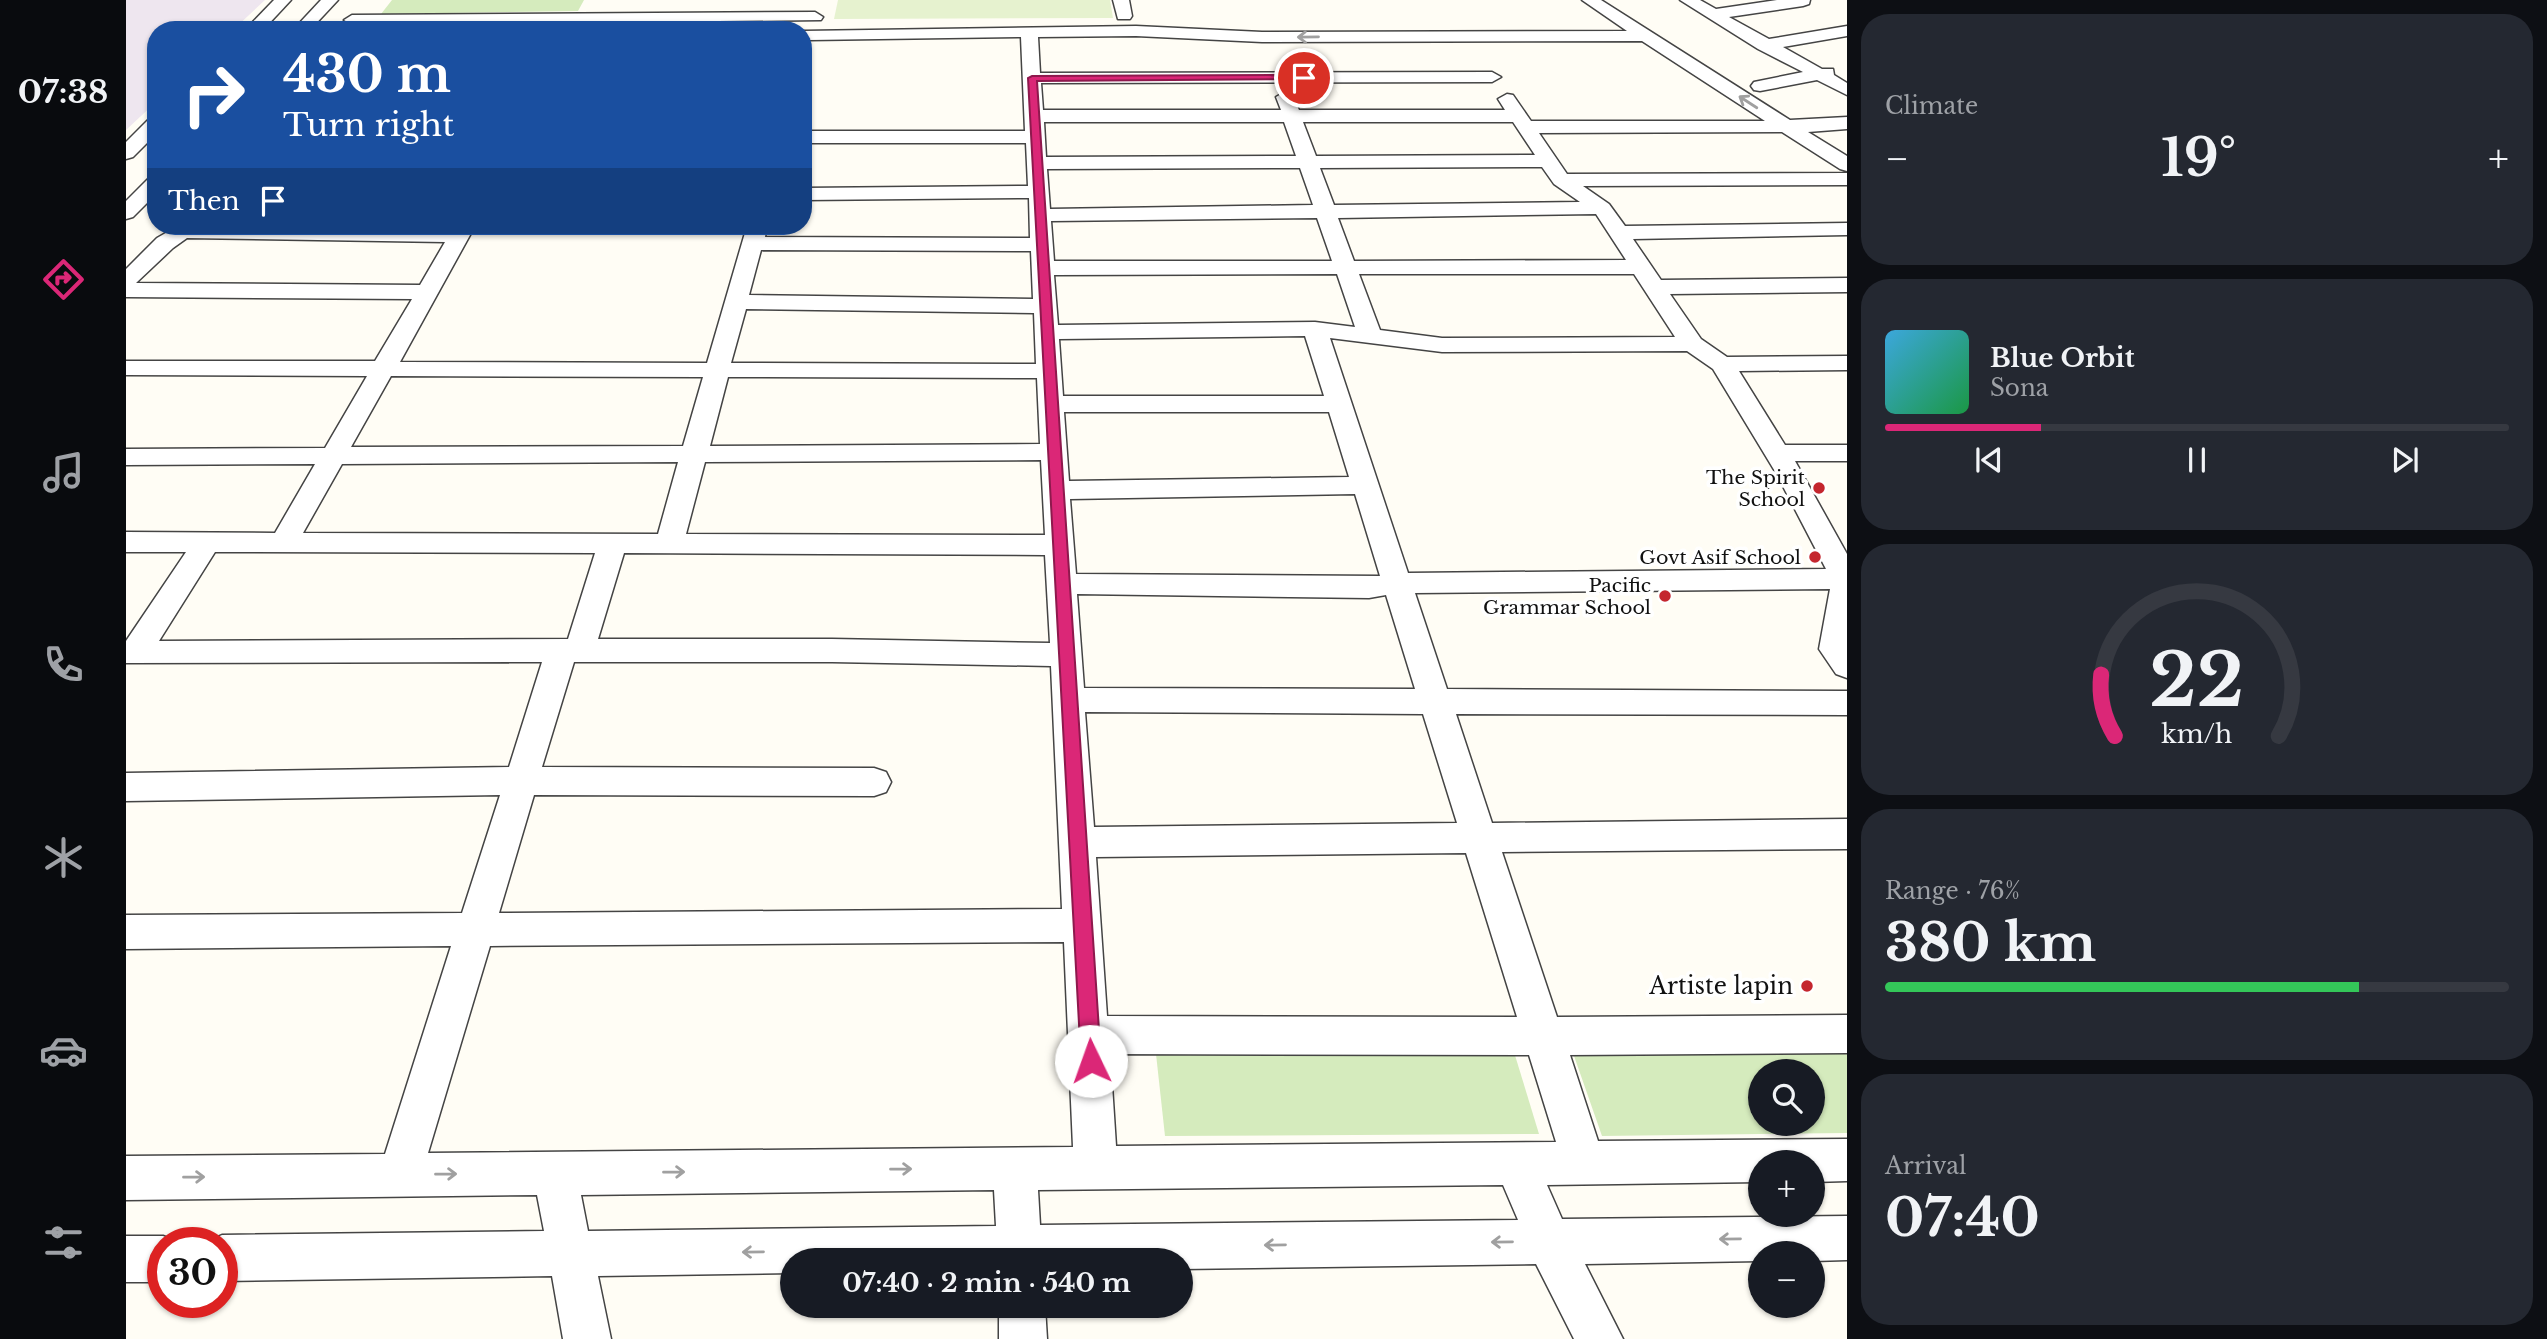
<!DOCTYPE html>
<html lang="en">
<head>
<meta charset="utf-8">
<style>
	:root { --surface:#171b24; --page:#242831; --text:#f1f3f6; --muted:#9ea1a6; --line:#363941; --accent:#db2777 }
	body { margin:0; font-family:"Libre Baskerville",serif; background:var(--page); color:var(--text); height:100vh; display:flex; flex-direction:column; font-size:26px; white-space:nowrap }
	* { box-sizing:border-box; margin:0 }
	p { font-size:23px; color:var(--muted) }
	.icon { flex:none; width:38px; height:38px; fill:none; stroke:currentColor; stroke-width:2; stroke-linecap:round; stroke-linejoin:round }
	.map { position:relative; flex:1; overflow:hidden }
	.side { display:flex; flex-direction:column; gap:14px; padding:14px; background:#0d0f14; width:700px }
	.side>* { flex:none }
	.guide { position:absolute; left:21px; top:21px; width:665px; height:214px; border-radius:28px; box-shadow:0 2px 5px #0004; background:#1a4fa0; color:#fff; overflow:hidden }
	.tools { position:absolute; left:1622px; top:1059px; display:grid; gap:14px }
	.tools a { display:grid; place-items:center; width:77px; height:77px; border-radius:50%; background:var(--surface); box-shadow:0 2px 5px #0004; font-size:35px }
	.speed { position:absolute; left:21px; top:1227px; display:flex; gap:14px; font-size:35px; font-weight:700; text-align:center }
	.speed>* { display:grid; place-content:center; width:91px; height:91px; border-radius:50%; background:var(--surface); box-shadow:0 2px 5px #0004; line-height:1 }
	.speed .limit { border:10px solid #d22; background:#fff; color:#111 }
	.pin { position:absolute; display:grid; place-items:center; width:60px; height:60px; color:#fff; margin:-30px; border:4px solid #fff; border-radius:50%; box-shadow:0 2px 7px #0007 }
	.me { position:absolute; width:77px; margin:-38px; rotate:357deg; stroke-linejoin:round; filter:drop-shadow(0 0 5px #0008) }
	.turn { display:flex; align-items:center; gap:24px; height:147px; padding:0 21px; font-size:32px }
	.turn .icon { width:91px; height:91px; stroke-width:2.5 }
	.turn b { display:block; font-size:49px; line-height:60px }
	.then { display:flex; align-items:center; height:66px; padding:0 21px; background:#0003; gap:14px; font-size:26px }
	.big { font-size:52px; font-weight:700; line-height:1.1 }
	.side .card { flex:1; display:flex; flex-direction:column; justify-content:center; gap:10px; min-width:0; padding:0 24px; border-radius:28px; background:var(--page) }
	.side .dial { align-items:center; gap:0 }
	.dial svg { height:182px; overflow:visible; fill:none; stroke:var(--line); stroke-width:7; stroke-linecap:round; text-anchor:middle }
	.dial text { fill:var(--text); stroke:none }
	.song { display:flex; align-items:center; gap:21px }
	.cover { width:84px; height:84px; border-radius:10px; background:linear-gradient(135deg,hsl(200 70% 55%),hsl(140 70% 35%)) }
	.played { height:7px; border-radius:4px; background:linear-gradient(90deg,var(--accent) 25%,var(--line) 25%) }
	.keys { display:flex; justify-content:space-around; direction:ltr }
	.heat { display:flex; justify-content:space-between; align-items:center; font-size:38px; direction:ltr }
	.charge { height:10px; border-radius:5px; background:linear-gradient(90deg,#34c759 76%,var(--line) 0) }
	.trip { position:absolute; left:654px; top:1248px; width:413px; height:70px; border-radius:35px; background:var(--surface); box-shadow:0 2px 5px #0004; font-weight:700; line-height:70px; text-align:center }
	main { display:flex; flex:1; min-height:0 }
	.dock { display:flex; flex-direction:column; width:126px; justify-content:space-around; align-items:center; background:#090b0e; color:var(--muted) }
	.dock .icon { width:49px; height:49px }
	.dock .on { color:var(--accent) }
	.dock b { font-size:32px; color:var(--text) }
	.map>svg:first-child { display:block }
</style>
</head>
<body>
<main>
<nav class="dock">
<b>07:38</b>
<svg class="icon on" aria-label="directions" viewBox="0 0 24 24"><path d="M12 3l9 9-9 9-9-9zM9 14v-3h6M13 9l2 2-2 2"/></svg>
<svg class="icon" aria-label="music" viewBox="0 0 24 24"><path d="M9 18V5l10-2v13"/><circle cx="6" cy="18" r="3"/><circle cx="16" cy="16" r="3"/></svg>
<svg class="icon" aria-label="phone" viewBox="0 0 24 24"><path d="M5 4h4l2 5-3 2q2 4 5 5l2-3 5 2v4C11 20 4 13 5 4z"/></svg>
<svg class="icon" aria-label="climate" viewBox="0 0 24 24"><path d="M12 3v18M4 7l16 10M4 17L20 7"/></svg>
<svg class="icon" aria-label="car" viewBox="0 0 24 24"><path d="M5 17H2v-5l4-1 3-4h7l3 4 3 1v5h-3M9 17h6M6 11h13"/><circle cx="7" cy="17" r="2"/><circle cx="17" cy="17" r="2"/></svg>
<svg class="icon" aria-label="filters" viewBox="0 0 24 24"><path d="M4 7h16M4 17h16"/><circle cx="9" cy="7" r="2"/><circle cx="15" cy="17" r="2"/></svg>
</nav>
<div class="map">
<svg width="1721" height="1339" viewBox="0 0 1721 1339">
	<rect width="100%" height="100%" fill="#fffdf5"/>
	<!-- industrial -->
	<polygon fill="#eee6ef" points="0,0 139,0 107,30 30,30 30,102 0,130"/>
	<!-- green -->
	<g fill="#d5ebbd" fill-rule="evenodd">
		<polygon points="266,0 458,0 452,11 255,14"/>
		<path d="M 1721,1049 L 1721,1133 L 1476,1136 L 1447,1053 ZM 1634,1071 L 1687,1071 L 1687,1124 L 1634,1124 Z"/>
		<polygon points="1388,1052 1413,1134 1039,1136 1030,1054"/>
	</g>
	<!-- pitch -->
	<polygon fill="#e6f2cf" points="712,0 984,0 987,18 708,19"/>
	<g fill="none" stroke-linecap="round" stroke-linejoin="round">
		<defs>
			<g id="minor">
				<polygon points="148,0 165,0 137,30 119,30"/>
				<polygon points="195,0 212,0 184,30 167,30"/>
				<polygon points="987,0 1003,0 1006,16 1004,19 992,19"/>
				<path d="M 1456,0 L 1475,0 L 1664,120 L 1721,117 L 1721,129 L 1682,132 L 1721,156 L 1721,171 L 1714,169 L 1656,132 L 1413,133 L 1441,174 L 1721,173 L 1721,185 L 1457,186 L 1483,204 L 1499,226 L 1721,223 L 1721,235 L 1507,239 L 1535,280 L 1721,278 L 1721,292 L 1544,294 L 1575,339 L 1601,357 L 1721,356 L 1721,370 L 1613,371 L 1659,445 L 1721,445 L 1721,461 L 1669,461 L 1721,554 L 1721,678 L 1710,674 L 1693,649 L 1704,589 L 1289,593 L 1321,689 L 1721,691 L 1721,715 L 1330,714 L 1366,823 L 1721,819 L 1721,849 L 1376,852 L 1431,1017 L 1721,1015 L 1721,1053 L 1444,1055 L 1472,1141 L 1721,1139 L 1721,1181 L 1687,1182 L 1687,1162 L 1634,1162 L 1634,1182 L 1421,1185 L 1436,1219 L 1721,1216 L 1721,1260 L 1687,1261 L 1687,1253 L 1634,1253 L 1634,1261 L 1459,1264 L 1497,1339 L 1448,1339 L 1410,1264 L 1055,1269 L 1055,1260 L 667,1260 L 667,1273 L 472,1276 L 485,1339 L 437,1339 L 426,1276 L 96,1281 L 96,1242 L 80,1242 L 96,1235 L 418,1231 L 411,1195 L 0,1200 L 0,1156 L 259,1154 L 325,946 L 0,949 L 0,915 L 336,913 L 374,795 L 0,801 L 0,773 L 383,767 L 416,662 L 0,663 L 0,641 L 60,552 L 0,552 L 0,532 L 149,533 L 189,464 L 0,465 L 0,449 L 199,448 L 241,376 L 0,375 L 0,361 L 249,361 L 286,299 L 0,297 L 0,269 L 31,238 L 52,226 L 326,229 L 329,226 L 349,226 L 274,362 L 581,363 L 621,226 L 641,226 L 639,237 L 904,238 L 903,198 L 677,200 L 677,188 L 902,186 L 900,143 L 677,143 L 677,131 L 899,131 L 895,37 L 684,40 L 677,37 L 678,31 L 1010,26 L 1136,32 L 1501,31 ZM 1010,36 L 1136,42 L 1516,41 L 1639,121 L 1405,121 L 1387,95 L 1381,94 L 1372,99 L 1379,110 L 1173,110 L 1165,93 L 1159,92 L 1150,97 L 1155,110 L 917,110 L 915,83 L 1366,82 L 1375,77 L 1366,72 L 914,73 L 912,37 ZM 918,122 L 1158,122 L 1170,156 L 920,157 ZM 1177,122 L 1387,122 L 1409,155 L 1190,156 ZM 1416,167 L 1428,184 L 1454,202 L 1208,205 L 1194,168 ZM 1174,168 L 1187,205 L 924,209 L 921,169 ZM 1470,214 L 1500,260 L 1228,261 L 1212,218 ZM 1191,218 L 1206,261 L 928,261 L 925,221 ZM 61,238 L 319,242 L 294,285 L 10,283 L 47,248 ZM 635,250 L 905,251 L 907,299 L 623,295 ZM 1211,274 L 1229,327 L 1189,322 L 932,325 L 928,275 ZM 1233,274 L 1508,274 L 1549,337 L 1316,338 L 1254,330 ZM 620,309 L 908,313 L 910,364 L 605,363 ZM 1179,336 L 1198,396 L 937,396 L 933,339 ZM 1204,338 L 1316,352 L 1561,351 L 1587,369 L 1650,473 L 1700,569 L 1282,573 ZM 265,376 L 577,377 L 557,446 L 225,447 ZM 602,377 L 911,378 L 914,444 L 584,446 ZM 938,412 L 1203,412 L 1223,477 L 943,481 ZM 915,460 L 919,535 L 560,534 L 579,462 ZM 552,462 L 532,534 L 177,533 L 216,464 ZM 1229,494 L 1254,576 L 950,574 L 944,499 ZM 89,552 L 469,553 L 442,639 L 33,641 ZM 498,553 L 919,555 L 924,643 L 706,639 L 472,639 ZM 951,594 L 1243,598 L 1260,595 L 1289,689 L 958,688 ZM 448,662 L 706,662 L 925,666 L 936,909 L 373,913 L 408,795 L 748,796 L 760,792 L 765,782 L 760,772 L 748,768 L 416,767 ZM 959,712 L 1297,714 L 1331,823 L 968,827 ZM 1340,853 L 1391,1017 L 981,1016 L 970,857 ZM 938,942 L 947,1147 L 302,1153 L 364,946 ZM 984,1054 L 1403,1055 L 1430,1142 L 990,1146 ZM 1377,1185 L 1392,1220 L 914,1225 L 912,1190 ZM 868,1190 L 870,1226 L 462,1231 L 455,1195 Z"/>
				<polygon points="1554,0 1574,0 1590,9 1651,0 1684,0 1683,4 1677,6 1603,17 1643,39 1721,26 1721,36 1657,47 1696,69 1707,69 1708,75 1721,83 1721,95 1691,80 1634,91 1628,90 1625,86 1628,82 1677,72 1632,49"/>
				<polygon points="689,12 697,17 695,20 226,25 218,20 226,15"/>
				<polygon points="30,117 30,134 7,157 0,159 0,142 23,119"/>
				<polygon points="30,176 30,194 7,217 0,219 0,201 23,178"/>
				<polygon points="0,1236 37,1236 52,1242 37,1242 37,1282 0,1282"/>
				<polygon points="873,1306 919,1306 921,1339 873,1339"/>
			</g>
		</defs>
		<!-- minor casing -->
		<use href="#minor" stroke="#444" stroke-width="3"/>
		<!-- minor -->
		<use href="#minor" fill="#fff" fill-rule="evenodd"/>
	</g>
	<!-- one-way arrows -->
	<defs><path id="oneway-shaft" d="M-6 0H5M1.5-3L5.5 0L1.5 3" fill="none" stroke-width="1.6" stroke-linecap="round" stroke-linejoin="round" transform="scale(1.75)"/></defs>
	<g stroke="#a0a0a0">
		<use href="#oneway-shaft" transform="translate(1182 37) rotate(179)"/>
		<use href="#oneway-shaft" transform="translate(1622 102) rotate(-147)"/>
		<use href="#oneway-shaft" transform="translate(775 1169) rotate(-1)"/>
		<use href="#oneway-shaft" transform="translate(548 1172) rotate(-1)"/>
		<use href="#oneway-shaft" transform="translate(320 1174) rotate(-1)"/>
		<use href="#oneway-shaft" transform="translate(68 1177) rotate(-1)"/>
		<use href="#oneway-shaft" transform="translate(1604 1239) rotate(179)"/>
		<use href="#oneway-shaft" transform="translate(1376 1242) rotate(179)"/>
		<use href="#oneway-shaft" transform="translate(1149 1245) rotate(179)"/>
		<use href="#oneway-shaft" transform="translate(627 1252) rotate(179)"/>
	</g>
	<!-- route -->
	<polygon fill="#db2777" stroke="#8e194d" stroke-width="2" points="1178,75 1182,76 1182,79 911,81 975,1061 972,1068 965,1071 958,1068 955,1061 902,78 906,76"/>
	<!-- markers -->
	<g fill="#c4262e" stroke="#fff" stroke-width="2.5">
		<circle cx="1693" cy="488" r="7"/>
		<circle cx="1689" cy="557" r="7"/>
		<circle cx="1539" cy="596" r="7"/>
		<circle cx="1681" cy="986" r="7"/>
	</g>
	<g text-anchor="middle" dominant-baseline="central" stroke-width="7" stroke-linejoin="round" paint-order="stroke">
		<!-- poi labels -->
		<g font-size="19" fill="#111" stroke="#fff" text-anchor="end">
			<text x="1679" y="477">The Spirit<tspan x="1679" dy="22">School</tspan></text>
			<text x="1675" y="557">Govt Asif School</text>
			<text x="1525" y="585">Pacific<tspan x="1525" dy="22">Grammar School</tspan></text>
		</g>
		<!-- near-poi labels -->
		<g font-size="23" fill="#111" stroke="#fff" text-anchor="end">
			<text x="1667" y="986">Artiste lapin</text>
		</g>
	</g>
</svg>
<div class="tools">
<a><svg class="icon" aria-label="search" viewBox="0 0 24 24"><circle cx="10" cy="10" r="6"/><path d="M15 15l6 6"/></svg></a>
<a>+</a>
<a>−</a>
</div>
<div class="speed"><div class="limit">30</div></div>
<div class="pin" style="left:1178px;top:78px;background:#d93025"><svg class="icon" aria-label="arrive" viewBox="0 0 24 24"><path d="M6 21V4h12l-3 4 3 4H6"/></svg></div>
<svg class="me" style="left:965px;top:1061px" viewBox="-20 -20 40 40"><circle r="19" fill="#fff"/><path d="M0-13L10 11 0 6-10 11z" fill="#db2777"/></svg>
<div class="trip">07:40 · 2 min · 540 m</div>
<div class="guide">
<div class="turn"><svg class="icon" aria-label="right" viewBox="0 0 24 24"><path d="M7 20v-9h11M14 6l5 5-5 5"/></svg><div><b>430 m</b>Turn right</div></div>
<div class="then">Then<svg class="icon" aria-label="arrive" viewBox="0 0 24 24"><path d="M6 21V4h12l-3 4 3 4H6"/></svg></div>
</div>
</div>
<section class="side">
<div class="card"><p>Climate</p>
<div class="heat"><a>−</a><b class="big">19°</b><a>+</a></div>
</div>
<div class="card">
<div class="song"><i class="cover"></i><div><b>Blue Orbit</b><p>Sona</p></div></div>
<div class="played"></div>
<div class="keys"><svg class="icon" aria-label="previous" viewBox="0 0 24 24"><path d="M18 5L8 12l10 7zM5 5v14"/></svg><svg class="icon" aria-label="pause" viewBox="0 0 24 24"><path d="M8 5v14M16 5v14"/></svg><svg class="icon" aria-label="next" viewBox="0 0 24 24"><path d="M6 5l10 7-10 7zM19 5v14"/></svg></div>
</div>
<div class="card dial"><svg viewBox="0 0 100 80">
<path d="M14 69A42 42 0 1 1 86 69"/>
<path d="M14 69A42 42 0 0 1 8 42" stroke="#db2777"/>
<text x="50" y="56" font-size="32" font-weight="700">22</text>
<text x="50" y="72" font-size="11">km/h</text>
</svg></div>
<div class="card"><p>Range · 76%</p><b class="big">380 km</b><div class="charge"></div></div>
<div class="card"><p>Arrival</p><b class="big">07:40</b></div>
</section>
</main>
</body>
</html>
